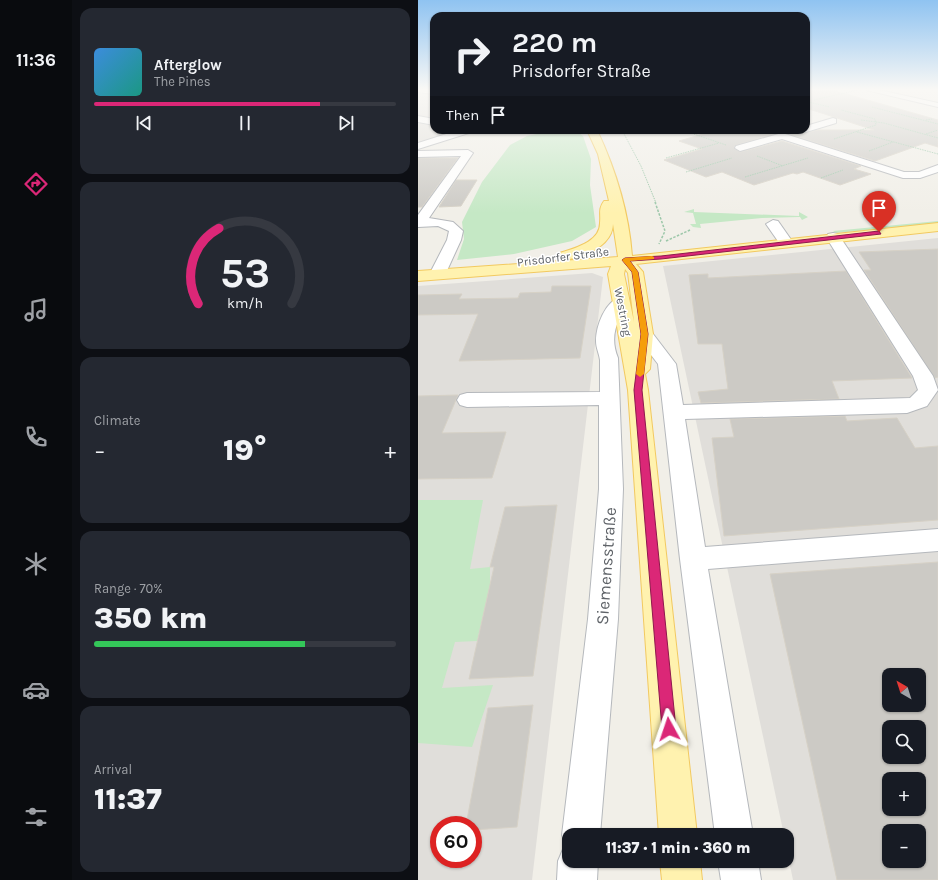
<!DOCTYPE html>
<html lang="en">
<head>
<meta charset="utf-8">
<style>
	:root { --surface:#171b24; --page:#242831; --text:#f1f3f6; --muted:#9ea1a6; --line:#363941; --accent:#db2777 }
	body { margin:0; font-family:Karla,sans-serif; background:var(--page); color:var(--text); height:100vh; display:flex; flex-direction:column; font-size:15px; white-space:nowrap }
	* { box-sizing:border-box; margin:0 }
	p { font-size:13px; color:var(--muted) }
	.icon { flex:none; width:22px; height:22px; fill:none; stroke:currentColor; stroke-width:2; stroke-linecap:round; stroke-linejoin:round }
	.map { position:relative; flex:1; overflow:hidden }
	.panel { display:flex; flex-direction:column; gap:8px; padding:8px; background:#0d0f14; width:346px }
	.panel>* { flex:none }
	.guide { position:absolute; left:12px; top:12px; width:380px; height:122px; border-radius:12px; box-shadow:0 1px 3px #0004; background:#171b24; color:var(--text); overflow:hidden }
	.needle { width:26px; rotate:321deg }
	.fabs { position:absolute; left:464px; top:668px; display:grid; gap:8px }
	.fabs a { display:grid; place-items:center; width:44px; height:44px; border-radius:8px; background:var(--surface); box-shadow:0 1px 3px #0004; font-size:20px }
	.speed { position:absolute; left:12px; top:816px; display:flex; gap:8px; font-size:20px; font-weight:700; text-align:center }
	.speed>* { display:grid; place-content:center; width:52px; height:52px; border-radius:50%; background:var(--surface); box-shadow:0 1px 3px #0004; line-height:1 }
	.speed .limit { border:6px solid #d22; background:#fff; color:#111 }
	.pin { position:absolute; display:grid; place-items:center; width:34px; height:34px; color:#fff; margin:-41px -17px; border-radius:50% 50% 50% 0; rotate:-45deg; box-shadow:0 0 4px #0007 }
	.pin .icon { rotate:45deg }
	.me { position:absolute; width:44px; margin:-22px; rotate:355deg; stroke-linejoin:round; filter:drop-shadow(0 0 3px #0008) }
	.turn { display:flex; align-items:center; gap:14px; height:84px; padding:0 16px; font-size:18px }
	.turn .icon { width:52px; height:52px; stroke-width:2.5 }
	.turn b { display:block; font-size:28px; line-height:34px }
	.then { display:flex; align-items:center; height:38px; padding:0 16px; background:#0003; gap:8px; font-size:15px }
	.big { font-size:30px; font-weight:800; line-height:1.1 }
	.panel .card { flex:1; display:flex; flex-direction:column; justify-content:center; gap:6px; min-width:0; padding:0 14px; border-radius:12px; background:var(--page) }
	.panel .dial { align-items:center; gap:0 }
	.dial svg { height:104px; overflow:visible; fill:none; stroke:var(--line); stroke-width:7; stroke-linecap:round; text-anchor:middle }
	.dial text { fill:var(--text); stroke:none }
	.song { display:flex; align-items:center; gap:12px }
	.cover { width:48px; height:48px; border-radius:6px; background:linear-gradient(135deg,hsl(210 70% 55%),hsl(170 70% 35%)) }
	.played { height:4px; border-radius:2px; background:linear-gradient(90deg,var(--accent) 75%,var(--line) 75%) }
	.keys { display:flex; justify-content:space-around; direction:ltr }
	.heat { display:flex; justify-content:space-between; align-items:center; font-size:22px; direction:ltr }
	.charge { height:6px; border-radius:3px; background:linear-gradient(90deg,#34c759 70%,var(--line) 0) }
	.trip { position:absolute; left:144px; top:828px; width:232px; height:40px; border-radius:12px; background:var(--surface); box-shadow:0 1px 3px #0004; font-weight:800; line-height:40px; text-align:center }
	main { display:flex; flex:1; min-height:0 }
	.tab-bar { display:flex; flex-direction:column; width:72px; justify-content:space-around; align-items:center; background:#090b0e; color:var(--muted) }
	.tab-bar .icon { width:28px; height:28px }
	.tab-bar .on { color:var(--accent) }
	.tab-bar b { font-size:18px; color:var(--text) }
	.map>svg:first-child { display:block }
</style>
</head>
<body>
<main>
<nav class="tab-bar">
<b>11:36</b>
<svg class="icon on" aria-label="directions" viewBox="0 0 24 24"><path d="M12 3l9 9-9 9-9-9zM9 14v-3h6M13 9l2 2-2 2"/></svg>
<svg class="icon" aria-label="music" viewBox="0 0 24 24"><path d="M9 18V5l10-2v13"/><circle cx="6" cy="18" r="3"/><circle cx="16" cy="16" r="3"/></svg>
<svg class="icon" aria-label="phone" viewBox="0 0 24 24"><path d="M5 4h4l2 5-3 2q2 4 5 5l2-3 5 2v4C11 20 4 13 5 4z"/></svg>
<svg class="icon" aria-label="climate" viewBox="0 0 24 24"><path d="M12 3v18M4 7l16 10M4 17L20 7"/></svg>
<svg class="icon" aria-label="car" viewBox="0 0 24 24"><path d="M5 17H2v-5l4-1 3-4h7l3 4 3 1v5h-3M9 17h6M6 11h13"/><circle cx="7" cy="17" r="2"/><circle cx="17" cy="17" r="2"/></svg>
<svg class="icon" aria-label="filters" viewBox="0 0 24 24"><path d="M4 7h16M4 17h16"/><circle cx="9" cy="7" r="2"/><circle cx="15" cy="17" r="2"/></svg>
</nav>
<section class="panel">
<div class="card">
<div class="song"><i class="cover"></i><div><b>Afterglow</b><p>The Pines</p></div></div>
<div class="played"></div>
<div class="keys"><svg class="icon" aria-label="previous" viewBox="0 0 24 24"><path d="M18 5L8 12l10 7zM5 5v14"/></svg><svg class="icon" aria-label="pause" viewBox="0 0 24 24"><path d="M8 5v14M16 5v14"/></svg><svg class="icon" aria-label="next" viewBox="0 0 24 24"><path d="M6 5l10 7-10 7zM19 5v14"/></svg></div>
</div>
<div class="card dial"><svg viewBox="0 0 100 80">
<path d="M14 69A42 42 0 1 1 86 69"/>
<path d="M14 69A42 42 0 0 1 30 11" stroke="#db2777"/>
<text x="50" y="56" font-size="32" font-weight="700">53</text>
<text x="50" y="72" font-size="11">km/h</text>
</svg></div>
<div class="card"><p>Climate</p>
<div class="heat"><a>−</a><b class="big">19°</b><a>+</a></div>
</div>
<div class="card"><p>Range · 70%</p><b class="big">350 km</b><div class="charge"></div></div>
<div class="card"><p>Arrival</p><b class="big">11:37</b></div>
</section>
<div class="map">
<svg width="520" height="880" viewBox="0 0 520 880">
	<rect width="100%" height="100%" fill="#f1efe8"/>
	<!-- industrial -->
	<g fill="#e0deda" fill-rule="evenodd">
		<polygon points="0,91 16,94 16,130 49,130 0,146"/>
		<path d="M 520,238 L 520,880 L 375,880 L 369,851 L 369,835 L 366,835 L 245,266 ZM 471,675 L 501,675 L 501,705 L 471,705 ZM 471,727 L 501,727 L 501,757 L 471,757 ZM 471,779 L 501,779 L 501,809 L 471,809 ZM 471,831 L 501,831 L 501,861 L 471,861 Z"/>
		<path d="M 174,273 L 185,277 L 114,880 L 0,880 L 0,286 ZM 21,825 L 55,825 L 55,859 L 21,859 Z"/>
	</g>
	<!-- green -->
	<g fill="#c5e8c5">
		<polygon points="138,130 157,130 165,136 173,159 172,185 178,227 154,241 96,254 39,260 46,239 44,222 64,182 92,145 109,136"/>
		<polygon points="276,209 276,212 381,216 381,212 390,217 384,220 382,217 344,218 282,224 283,228 275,227 272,224 278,224 275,213 266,212"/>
		<polygon points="520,221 520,224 418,233 415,231"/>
		<polygon points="0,500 65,500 52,569 72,567 72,585 59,641 37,642 24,688 75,685 54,747 0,743"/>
	</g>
	<!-- building -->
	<g fill="#cccac5" stroke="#d6d1c6" fill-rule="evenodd">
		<polygon points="399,90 414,90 520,120 520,147 507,143 457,161 364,132 318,145 316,147 322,152 364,141 443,166 436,169 453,174 422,185 385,172 379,174 375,173 336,185 304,172 288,177 246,160 284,149 261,141 292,132 293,130 383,130 388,133 400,130 456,130 388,108 388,92"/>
		<polygon points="0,158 40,158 4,207 0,207"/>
		<polygon points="38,180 59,180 43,206 21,207"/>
		<polygon points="520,249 520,377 517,378 446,270 453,270 441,252"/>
		<polygon points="428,271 494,378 414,381 421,399 283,403 280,392 310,389 304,344 280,344 271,275 290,274 290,278"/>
		<polygon points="134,286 173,286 162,358 41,361 60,314 0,315 0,295 44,294 41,299 100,298 102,293 133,292"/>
		<polygon points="40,395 24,433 88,432 74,478 0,479 0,396"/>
		<polygon points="427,416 429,421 479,418 497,448 520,446 520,520 306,536 294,438 316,437 312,419"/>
		<polygon points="139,505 115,676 51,679 76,567 72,567 87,507"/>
		<path d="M 520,562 L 520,880 L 419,880 L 352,574 ZM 471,675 L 501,675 L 501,705 L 471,705 ZM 471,727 L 501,727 L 501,757 L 471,757 ZM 471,779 L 501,779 L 501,809 L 471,809 ZM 471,831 L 501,831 L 501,842 L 507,861 L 471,861 Z"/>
		<polygon points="115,705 99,827 55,830 55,825 48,825 70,708"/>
	</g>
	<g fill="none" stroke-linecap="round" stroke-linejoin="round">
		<defs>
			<g id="minor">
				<polygon points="0,90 16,90 16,94 0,92"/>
				<polygon points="448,90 461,90 520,103 520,107"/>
				<polygon points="0,116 16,119 16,125 0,122"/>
				<polygon points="415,118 418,119 418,123 388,132 384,130 388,130 388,126"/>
				<polygon points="41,130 56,130 54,132 0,149 0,143"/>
				<polygon points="364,133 486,172 501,172 520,165 520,172 502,178 485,178 364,139 322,151 317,148 318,146"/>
				<polygon points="50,150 55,153 11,218 35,222 45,231 43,240 27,275 24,278 14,278 11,275 29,240 31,231 20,226 0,227 0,215 43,156 0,157 0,151"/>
				<polygon points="355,220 360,221 374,241 376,244 374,247 364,247 348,224"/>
				<polygon points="415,233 420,234 422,237 515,376 520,390 509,406 489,413 267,419 287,547 520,529 520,551 290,569 335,835 297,835 262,559 240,364 217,334 220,330 226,329 232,330 258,364 265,405 492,398 500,390 495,376 408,237 410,234"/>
				<path d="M 203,297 L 209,299 L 211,302 C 199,320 191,336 200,358 L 205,489 L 200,619 L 182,835 L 151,835 L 151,861 L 180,861 L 179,880 L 139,880 L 140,861 L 146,847 L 148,846 L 144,835 L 170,619 L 181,489 L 181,405 L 49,407 L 42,405 L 39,400 L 42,395 L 49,393 L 182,392 C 182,381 182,370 182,360 C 181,353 178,348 178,341 C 178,326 187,301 203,297 Z"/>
				<polygon points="300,861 340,861 343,880 303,880"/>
			</g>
			<g id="major">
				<path d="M 169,130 L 179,130 C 197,168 211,213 214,256 L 520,223 L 520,231 L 218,264 L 225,272 L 235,334 L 232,369 L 227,374 L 230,390 L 279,835 L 241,835 L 210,390 L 190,274 L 193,266 L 0,281 L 0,271 L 200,257 L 195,224 C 194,247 166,256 147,260 L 142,259 L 140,256 L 142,253 C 157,248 182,242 182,223 C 183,214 180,209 186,201 L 191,201 L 180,154 ZM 207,269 L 210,273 L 216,322 L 206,274 Z"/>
				<polygon points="242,861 282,861 284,880 244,880"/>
			</g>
		</defs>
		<!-- minor casing -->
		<use href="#minor" stroke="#b5b8bc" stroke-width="2"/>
		<!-- major casing -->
		<use href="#major" stroke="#f2c960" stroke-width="2"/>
		<!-- path-far1 -->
		<g stroke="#9cc7a9" stroke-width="1" stroke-dasharray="1.5 1" stroke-linecap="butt">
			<polyline points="396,100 440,90"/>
			<polyline points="390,102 412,107"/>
			<polyline points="454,107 520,124"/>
			<polyline points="443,120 466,123 520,138"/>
			<polyline points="508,120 514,119"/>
			<polyline points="204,130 223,166 238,203"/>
			<polyline points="264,130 308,145"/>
			<polyline points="439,132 520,154"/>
			<polyline points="508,134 520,130"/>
			<polyline points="416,139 458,125 457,119 423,110"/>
			<polyline points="451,151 475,142"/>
			<polyline points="339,156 365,166"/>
			<polyline points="248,158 301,143"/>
			<polyline points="268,172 314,158"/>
			<polyline points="327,177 390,158"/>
			<polyline points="403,178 425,170"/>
		</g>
		<!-- path -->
		<g stroke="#9cc7a9" stroke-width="1.5" stroke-dasharray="2.5 1.5" stroke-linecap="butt">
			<polyline points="237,202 247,231 241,244"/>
			<polyline points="248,241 272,230"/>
		</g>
		<!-- minor -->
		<use href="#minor" fill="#fff" fill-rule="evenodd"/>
		<!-- major -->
		<use href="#major" fill="#fff2af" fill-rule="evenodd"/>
	</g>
	<!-- sky -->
	<linearGradient id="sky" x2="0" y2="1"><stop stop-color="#8fc3f1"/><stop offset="0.42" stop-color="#f9f8f5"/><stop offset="1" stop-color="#f9f8f5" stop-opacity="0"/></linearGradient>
	<rect width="520" height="213" fill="url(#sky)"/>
	<!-- route -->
	<polygon fill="#db2777" stroke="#8e194d" points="461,231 463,234 243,259 212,261 220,272 230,334 224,390 258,729 256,734 251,736 246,734 244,729 216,390 223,334 214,272 204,260 207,258 243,256"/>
	<!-- slow -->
	<polygon fill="#f59e0b" points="234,256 236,257 236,259 212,261 220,272 230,334 226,374 222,377 218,374 223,334 214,272 204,260 207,258"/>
	<g text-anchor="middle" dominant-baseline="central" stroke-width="3" stroke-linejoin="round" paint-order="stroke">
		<!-- far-street labels -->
		<g font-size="12" fill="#5f6368" stroke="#fff">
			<text transform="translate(145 257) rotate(-7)">Prisdorfer Straße</text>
			<text transform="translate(205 312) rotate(79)">Westring</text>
		</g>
		<!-- near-street labels -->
		<g font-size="17" fill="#5f6368" stroke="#fff">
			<text transform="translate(188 566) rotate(-86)">Siemensstraße</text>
		</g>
	</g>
</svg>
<div class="fabs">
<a><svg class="needle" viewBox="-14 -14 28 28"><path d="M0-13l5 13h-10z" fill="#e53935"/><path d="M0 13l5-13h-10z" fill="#9ea1a6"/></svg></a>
<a><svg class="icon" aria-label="search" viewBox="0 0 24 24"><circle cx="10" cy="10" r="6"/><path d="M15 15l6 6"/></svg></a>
<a>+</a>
<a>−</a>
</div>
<div class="speed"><div class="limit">60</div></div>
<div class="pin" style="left:461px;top:232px;background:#d93025"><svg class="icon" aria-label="arrive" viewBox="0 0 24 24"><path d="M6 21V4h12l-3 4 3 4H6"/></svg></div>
<svg class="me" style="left:251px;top:729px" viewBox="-20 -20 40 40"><path d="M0-17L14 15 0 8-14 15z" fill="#db2777" stroke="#fff" stroke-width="4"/></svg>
<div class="trip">11:37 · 1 min · 360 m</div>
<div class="guide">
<div class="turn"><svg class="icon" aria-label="right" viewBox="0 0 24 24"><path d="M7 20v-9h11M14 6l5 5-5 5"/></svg><div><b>220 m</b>Prisdorfer Straße</div></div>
<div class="then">Then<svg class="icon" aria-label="arrive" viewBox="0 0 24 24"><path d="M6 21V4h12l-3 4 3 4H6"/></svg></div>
</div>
</div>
</main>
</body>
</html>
